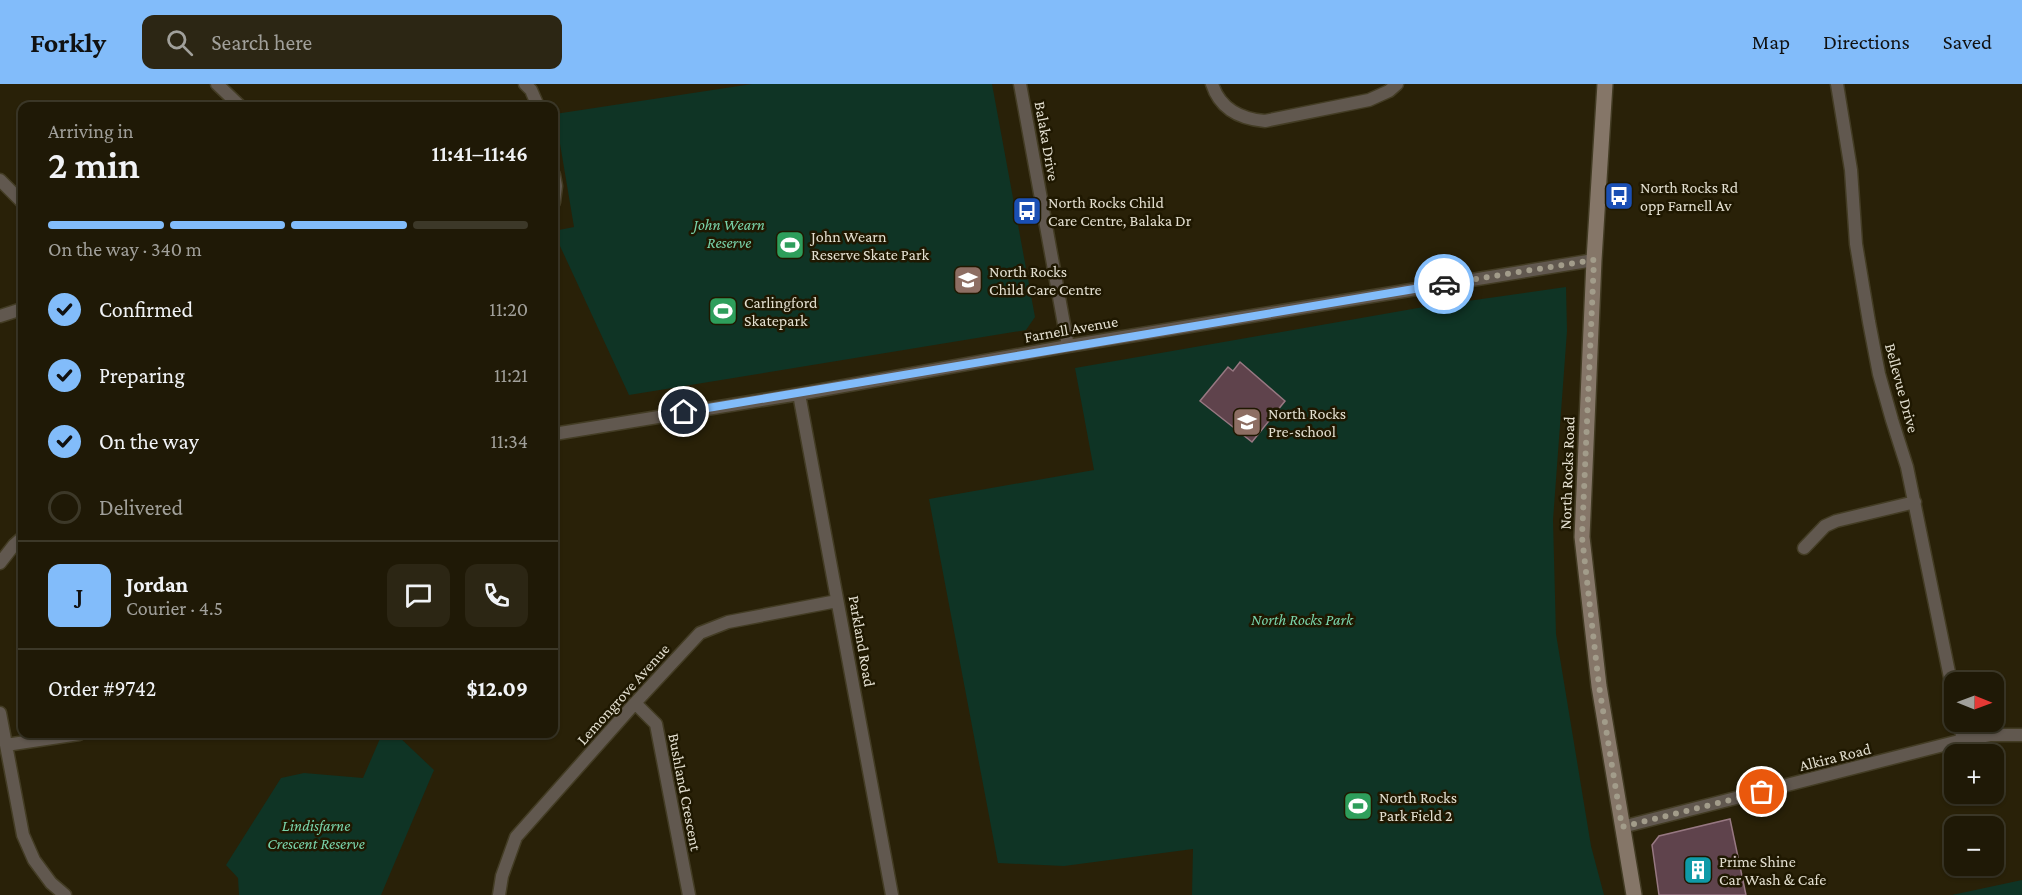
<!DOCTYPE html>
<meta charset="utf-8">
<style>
:root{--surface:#1f1906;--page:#2c2614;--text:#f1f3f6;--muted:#a1a09b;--line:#3c3828;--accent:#82bcfa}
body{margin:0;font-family:"Crimson Pro",serif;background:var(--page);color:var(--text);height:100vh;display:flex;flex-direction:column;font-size:22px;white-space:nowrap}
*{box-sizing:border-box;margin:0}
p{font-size:20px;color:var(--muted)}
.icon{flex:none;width:33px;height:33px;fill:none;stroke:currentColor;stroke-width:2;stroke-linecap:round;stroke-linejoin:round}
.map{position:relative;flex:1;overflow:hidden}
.sheet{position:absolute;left:18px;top:18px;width:540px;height:636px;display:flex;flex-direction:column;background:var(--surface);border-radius:12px;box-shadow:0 2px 4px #0004,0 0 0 2px var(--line)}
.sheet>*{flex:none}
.needle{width:39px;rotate:91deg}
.tools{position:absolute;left:1944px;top:588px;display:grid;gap:12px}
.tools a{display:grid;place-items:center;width:60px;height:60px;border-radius:12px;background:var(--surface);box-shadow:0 2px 4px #0004,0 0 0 2px var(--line);font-size:30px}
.pin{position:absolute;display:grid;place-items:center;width:51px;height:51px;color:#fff;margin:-26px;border:3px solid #fff;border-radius:50%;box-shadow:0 2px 6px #0007}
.courier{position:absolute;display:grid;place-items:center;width:60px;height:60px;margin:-30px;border:4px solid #82bcfa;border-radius:50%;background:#fff;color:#222;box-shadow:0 2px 8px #0007}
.overview em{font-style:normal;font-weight:600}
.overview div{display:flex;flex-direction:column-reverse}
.overview{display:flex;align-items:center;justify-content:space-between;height:102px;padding:0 30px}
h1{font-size:39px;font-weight:600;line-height:45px}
.bar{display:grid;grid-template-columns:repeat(4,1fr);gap:9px 6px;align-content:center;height:72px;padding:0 30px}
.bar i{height:8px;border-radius:4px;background:var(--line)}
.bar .selected{background:var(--accent)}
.bar p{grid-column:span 4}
.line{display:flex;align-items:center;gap:15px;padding:0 30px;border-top:2px solid var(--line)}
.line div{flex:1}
.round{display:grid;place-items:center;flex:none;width:63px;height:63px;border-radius:12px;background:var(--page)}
ol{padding:0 30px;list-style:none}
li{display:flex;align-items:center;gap:18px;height:66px}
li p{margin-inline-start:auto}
li .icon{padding:6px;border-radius:50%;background:var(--accent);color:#111;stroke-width:4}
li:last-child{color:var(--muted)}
li i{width:33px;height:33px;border:3px solid var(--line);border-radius:50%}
header{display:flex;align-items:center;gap:36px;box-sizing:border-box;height:84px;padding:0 30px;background:var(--accent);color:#111}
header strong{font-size:28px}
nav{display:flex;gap:33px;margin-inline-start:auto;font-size:21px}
.search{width:420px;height:54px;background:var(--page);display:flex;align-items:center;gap:15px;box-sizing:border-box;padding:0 21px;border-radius:12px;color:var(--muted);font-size:22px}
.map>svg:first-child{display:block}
.green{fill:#0f3425}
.building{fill:#5f434c;stroke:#977882;stroke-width:1.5}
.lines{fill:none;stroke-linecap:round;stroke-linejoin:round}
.street-casing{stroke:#433c24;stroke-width:15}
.secondary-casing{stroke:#433c24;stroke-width:18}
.street{stroke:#61584f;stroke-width:12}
.secondary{stroke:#857668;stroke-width:15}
.done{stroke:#a29c8a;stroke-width:6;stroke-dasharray:0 10.8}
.route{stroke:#82bcfa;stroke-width:8}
.labels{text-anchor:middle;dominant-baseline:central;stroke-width:5;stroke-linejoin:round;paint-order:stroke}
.street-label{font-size:16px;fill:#e3dfd0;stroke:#1f1801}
.poi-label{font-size:16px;fill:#e3dfd0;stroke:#1f1801;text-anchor:start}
.park-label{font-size:16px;font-style:italic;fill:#79d4ab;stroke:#1f1801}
</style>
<header>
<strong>Forkly</strong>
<div class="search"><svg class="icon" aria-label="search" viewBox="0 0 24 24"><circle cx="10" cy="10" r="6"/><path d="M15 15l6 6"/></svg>Search here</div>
<nav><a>Map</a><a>Directions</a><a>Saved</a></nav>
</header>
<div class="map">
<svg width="2022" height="811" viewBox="0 0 2022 811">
<rect width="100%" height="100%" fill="#292108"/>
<path class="green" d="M752,0H992L1035,233L1026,246L629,311L554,149V147L574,143L555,30Z
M1566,203L1567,247L1553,436L1556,550L1591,762L1604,811H1192L1193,765L1064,782L998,779L929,415L1094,386L1075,284L1418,224Z
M382,650H396L434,686L381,811H239L238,794L226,781L281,694L304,689L363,694Z
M2022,796V811H1952Z"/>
<path class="building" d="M1240,278L1285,317L1252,358L1200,317L1228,283L1233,287Z
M1730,735L1746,811H1659L1652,761L1659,752Z"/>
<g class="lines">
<g class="street-casing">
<path id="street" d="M217,0L240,22
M525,0L531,6L538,22
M1020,0L1068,262
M1212,0C1220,25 1240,35 1265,37L1369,16L1389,7L1397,0
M1837,0L1851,86L1856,160L1869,238L1879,290L1892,336L1907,383L1954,613
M554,91L556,102L554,118
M0,96L22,118
M0,232L22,225
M799,310L892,811
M554,350L799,310L1068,262L1594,176
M1804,464L1825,442L1836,437L1915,418
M0,479L14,461L22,454
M635,619L656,640L689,811
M0,629L23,751L34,776L51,799L65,811
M1959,638L1963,656
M6,661L79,650
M1622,743L1963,656L1990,651H2022
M499,811L502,792L516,753L635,619L700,549L728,538L837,517"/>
</g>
<g class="secondary-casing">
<path id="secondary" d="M1605,0L1594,176L1582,453L1599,602L1634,811"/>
</g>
<use href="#street" class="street"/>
<use href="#secondary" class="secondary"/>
</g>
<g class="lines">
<path class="done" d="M1444,200L1594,176L1582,453L1599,602L1622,743L1762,708"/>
<path class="route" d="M684,328L1444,200"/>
</g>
<defs>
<g id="bus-square" transform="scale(1.5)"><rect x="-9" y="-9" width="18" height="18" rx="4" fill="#1a4fb4" stroke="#1f1801"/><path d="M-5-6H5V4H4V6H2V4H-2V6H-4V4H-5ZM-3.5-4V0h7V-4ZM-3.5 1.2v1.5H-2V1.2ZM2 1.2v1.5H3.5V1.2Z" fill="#fff"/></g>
<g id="stadium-square" transform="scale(1.5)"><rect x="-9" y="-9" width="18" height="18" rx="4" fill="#2e9e5b" stroke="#1f1801"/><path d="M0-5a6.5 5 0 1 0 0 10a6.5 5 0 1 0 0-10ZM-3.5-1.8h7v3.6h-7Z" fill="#fff"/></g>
<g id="school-square" transform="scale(1.5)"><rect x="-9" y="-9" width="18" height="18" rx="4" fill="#8d6e63" stroke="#1f1801"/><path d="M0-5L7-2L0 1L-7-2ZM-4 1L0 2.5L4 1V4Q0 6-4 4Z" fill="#fff"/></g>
<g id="building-square" transform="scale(1.5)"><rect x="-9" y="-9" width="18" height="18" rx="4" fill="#0f9aa8" stroke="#1f1801"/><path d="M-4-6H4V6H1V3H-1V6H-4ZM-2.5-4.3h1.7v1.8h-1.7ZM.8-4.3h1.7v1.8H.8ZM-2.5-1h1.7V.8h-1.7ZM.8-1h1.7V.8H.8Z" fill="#fff"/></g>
</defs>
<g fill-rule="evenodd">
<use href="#bus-square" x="1619" y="112"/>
<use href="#bus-square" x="1027" y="127"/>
<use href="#stadium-square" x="790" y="161"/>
<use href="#school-square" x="968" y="196"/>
<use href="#stadium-square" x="723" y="227"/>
<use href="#school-square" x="1247" y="338"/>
<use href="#stadium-square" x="1358" y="722"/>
<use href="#building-square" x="1698" y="786"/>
</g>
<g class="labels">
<g class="street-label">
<text transform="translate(1047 57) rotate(80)">Balaka Drive</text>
<text transform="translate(1071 245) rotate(-10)">Farnell Avenue</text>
<text transform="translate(1902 304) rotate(75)">Bellevue Drive</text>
<text transform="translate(1567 389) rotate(-88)">North Rocks Road</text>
<text transform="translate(862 557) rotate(80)">Parkland Road</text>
<text transform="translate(623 610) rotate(-48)">Lemongrove Avenue</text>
<text transform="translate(1835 673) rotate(-14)">Alkira Road</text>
<text transform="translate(685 708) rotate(79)">Bushland Crescent</text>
</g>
<g class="poi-label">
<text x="1640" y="103">North Rocks Rd<tspan x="1640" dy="18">opp Farnell Av</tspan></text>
<text x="1048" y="118">North Rocks Child<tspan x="1048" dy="18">Care Centre, Balaka Dr</tspan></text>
<text x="811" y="152">John Wearn<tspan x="811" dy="18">Reserve Skate Park</tspan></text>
<text x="989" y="187">North Rocks<tspan x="989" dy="18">Child Care Centre</tspan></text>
<text x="744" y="218">Carlingford<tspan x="744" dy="18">Skatepark</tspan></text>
<text x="1268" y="329">North Rocks<tspan x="1268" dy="18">Pre-school</tspan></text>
<text x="1379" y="713">North Rocks<tspan x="1379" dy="18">Park Field 2</tspan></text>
<text x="1719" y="777">Prime Shine<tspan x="1719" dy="18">Car Wash &amp; Cafe</tspan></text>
</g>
<g class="park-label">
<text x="729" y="140">John Wearn<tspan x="729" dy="18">Reserve</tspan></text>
<text x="1302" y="535">North Rocks Park</text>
<text x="316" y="741">Lindisfarne<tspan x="316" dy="18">Crescent Reserve</tspan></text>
</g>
</g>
</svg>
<div class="tools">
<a><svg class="needle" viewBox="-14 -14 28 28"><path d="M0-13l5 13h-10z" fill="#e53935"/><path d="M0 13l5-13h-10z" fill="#a1a09b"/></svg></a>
<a>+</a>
<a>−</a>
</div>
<div class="pin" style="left:1762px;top:708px;background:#ea580c"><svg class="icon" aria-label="bag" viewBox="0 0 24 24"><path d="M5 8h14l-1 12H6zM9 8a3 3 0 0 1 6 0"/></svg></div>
<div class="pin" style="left:684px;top:328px;background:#1f2937"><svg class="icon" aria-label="home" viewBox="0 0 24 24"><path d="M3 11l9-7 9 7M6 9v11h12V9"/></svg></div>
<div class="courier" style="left:1444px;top:200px"><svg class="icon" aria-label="car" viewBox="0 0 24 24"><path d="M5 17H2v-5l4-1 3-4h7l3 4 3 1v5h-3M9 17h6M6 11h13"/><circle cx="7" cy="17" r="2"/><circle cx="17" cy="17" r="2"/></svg></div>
<section class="sheet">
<div class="overview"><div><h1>2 min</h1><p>Arriving in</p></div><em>11:41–11:46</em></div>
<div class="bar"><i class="selected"></i><i class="selected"></i><i class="selected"></i><i></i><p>On the way · 340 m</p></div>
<ol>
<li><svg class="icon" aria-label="check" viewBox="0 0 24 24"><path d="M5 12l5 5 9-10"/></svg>Confirmed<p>11:20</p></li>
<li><svg class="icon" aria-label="check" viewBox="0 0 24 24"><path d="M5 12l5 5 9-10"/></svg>Preparing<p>11:21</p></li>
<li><svg class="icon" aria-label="check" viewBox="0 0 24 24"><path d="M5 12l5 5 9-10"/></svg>On the way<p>11:34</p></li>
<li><i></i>Delivered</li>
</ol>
<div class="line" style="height:108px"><b class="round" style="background:var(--accent);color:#111">J</b><div><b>Jordan</b><p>Courier · 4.5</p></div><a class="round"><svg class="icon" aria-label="chat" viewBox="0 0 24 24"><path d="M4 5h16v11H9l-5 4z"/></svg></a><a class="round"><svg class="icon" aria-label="phone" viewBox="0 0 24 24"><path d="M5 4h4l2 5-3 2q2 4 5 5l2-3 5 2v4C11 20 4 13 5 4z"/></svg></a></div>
<div class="line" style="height:78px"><div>Order #9742</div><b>$12.09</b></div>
</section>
</div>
